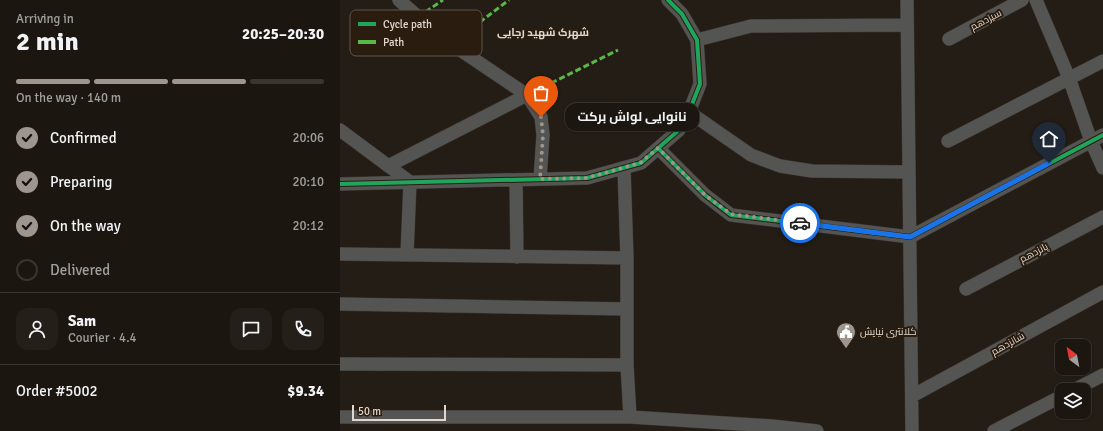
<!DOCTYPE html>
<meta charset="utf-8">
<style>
:root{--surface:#1b1610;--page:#241f19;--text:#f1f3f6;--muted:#a09f9f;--line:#393530;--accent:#9e968e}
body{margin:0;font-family:Signika,Cairo,sans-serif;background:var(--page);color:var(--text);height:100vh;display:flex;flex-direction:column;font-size:15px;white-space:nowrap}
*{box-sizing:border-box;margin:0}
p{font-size:13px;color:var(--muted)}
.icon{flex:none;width:22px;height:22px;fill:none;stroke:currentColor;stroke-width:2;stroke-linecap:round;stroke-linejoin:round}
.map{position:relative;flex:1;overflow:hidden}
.sheet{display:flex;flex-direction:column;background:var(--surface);width:340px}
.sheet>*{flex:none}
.needle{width:26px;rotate:328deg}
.controls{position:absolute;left:715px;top:339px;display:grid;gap:8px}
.controls a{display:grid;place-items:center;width:36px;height:36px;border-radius:8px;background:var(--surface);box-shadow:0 1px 3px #0004,0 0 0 1px var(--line);font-size:20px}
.scale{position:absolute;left:12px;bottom:10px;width:94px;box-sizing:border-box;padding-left:4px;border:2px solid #e0d7cf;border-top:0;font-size:11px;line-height:14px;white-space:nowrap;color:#e0d7cf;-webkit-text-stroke:3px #2a1d10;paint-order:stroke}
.pin{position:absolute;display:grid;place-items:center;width:34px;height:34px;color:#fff;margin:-41px -17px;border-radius:50% 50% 50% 0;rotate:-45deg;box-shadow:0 0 4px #0007}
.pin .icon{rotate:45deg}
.courier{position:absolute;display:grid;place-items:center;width:40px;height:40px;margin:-20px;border:3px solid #1a73e8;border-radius:50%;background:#fff;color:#222;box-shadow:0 1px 5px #0007}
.bubble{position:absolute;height:28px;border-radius:12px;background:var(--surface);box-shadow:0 1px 3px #0004,0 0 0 1px var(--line);font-size:13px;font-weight:700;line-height:28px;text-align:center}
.overview em{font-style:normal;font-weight:700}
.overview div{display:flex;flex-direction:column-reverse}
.overview{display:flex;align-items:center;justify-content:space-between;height:68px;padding:0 16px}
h1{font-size:26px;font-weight:700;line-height:30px}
.bar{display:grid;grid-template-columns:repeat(4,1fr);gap:6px 4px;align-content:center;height:48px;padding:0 16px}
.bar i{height:5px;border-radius:3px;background:var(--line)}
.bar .active{background:var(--accent)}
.bar p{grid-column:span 4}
.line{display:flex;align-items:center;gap:10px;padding:0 16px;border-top:1px solid var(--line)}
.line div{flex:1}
.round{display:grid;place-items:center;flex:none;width:42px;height:42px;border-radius:12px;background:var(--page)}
ol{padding:0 16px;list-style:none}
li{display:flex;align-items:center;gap:12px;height:44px}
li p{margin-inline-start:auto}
li .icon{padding:4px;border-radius:50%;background:var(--accent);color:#111;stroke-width:4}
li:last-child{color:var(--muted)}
li i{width:22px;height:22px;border:2px solid var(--line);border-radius:50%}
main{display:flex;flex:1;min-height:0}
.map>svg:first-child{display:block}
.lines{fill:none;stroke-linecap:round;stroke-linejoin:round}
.minor-casing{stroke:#3d3731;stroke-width:14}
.minor{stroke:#545552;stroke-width:13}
.quiet{stroke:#58b947;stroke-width:3;stroke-dasharray:6 3;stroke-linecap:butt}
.cycleway-casing{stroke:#2a1d10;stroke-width:6}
.cycleway{stroke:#20a55d;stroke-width:4}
.done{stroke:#9e968e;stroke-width:4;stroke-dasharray:0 7.2}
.route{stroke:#1a73e8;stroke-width:5}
.labels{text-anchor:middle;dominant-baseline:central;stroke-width:4;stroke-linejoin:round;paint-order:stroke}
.street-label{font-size:10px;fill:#e0d7cf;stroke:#2a1d10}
.poi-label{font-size:10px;fill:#e0d7cf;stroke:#2a1d10;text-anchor:start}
.neighbourhood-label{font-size:11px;font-weight:bold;fill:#e0d7cf;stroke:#2a1d10}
.key{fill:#2a1d10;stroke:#615549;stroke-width:1}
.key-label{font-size:11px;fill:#e0d7cf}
</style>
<main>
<section class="sheet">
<div class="overview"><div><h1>2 min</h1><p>Arriving in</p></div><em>20:25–20:30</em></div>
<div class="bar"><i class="active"></i><i class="active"></i><i class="active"></i><i></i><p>On the way · 140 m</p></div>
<ol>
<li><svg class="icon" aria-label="check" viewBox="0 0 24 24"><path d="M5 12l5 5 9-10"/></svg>Confirmed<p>20:06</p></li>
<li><svg class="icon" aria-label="check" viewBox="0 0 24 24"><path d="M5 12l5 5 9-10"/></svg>Preparing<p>20:10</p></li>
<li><svg class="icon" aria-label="check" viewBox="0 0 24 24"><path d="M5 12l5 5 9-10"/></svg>On the way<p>20:12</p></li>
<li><i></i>Delivered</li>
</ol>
<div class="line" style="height:72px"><a class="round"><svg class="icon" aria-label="person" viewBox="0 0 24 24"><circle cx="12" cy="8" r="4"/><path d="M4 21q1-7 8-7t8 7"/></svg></a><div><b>Sam</b><p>Courier · 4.4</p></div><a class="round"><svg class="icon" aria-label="chat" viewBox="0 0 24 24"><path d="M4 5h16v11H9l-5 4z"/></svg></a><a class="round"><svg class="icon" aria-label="phone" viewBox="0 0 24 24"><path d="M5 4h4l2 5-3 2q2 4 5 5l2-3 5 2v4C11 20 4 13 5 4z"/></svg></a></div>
<div class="line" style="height:52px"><div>Order #5002</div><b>$9.34</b></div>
</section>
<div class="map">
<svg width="763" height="431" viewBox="0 0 763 431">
<rect width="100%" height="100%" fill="#241d16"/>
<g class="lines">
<g class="minor-casing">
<path id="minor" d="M59,0L101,37L187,95L201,117L203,135L200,179
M567,0L572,431
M696,0L729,78L751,141L763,168
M609,39L682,0
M357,40L411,26L567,25
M349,112L411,155L440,166L472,171L569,172
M0,130L70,182L67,255
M608,141L763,61
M318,148L365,195L391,215L570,237L763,135
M48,166L187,95
M284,168L287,258V365L290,417
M176,180L177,257
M0,184L247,178L301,163L339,130L349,112L360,84L357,40L342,14L328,0
M0,254L287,258
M626,289L763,217
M0,304L287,309
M0,364L287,365
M734,390L763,375
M572,396L763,292
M0,417H290L432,426L477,431
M654,431L722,396"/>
</g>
<use href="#minor" class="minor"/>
<path class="quiet" d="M78,17L103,0
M111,44L169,0
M187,95L278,50"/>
<g class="cycleway-casing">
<path id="cycleway" d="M318,148L365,195L391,215L570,237L763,135
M0,184L247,178L301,163L339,130L349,112L360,84L357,40L342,14L328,0"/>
</g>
<use href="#cycleway" class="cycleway"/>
</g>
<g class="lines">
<path class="done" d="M201,117L203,135L200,179L247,178L300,163L318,148L365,195L391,214L460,223"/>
<path class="route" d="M460,223L570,237L709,163"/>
</g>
<defs>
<g id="civic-pin" transform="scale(1)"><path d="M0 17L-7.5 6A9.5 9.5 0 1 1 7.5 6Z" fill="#9e968e" stroke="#2a1d10"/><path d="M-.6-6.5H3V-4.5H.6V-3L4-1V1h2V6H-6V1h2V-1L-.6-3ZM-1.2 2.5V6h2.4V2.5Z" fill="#fff"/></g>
</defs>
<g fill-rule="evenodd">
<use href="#civic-pin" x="506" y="332"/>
</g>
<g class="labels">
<g class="street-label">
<text transform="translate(646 20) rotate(-28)">سیزدهم</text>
<text transform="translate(694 253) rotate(-28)">پانزدهم</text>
<text transform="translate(668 344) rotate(-29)">شانزدهم</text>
</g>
<g class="poi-label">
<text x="520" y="332">کلانتری نیایش</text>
</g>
<g class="neighbourhood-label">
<text x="203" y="32">شهرک شهید رجایی</text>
</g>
</g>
<rect x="10" y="10" width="132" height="46" rx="6" class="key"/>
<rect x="18" y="22" width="18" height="4" fill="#20a55d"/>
<rect x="18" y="40" width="18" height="4" fill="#58b947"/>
<g class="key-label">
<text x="43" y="28">Cycle path</text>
<text x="43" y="46">Path</text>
</g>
</svg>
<div class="controls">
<a><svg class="needle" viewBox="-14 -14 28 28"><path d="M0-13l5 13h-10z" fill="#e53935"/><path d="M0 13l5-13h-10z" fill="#a09f9f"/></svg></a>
<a><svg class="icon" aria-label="layers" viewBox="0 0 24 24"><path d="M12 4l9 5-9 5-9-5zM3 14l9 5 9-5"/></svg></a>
</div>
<div class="scale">50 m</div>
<div class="pin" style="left:201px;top:117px;background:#ea580c"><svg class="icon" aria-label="bag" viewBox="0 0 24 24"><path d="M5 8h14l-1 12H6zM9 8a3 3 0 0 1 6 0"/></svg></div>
<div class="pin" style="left:709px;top:163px;background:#1f2937"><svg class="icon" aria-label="home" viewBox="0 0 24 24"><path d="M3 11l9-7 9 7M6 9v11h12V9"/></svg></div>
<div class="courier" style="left:460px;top:223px"><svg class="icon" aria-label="car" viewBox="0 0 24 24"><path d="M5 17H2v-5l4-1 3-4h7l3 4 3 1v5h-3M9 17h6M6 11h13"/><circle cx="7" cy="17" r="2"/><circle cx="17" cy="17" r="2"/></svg></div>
<div class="bubble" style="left:225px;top:103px;width:134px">نانوایی لواش برکت</div>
</div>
</main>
